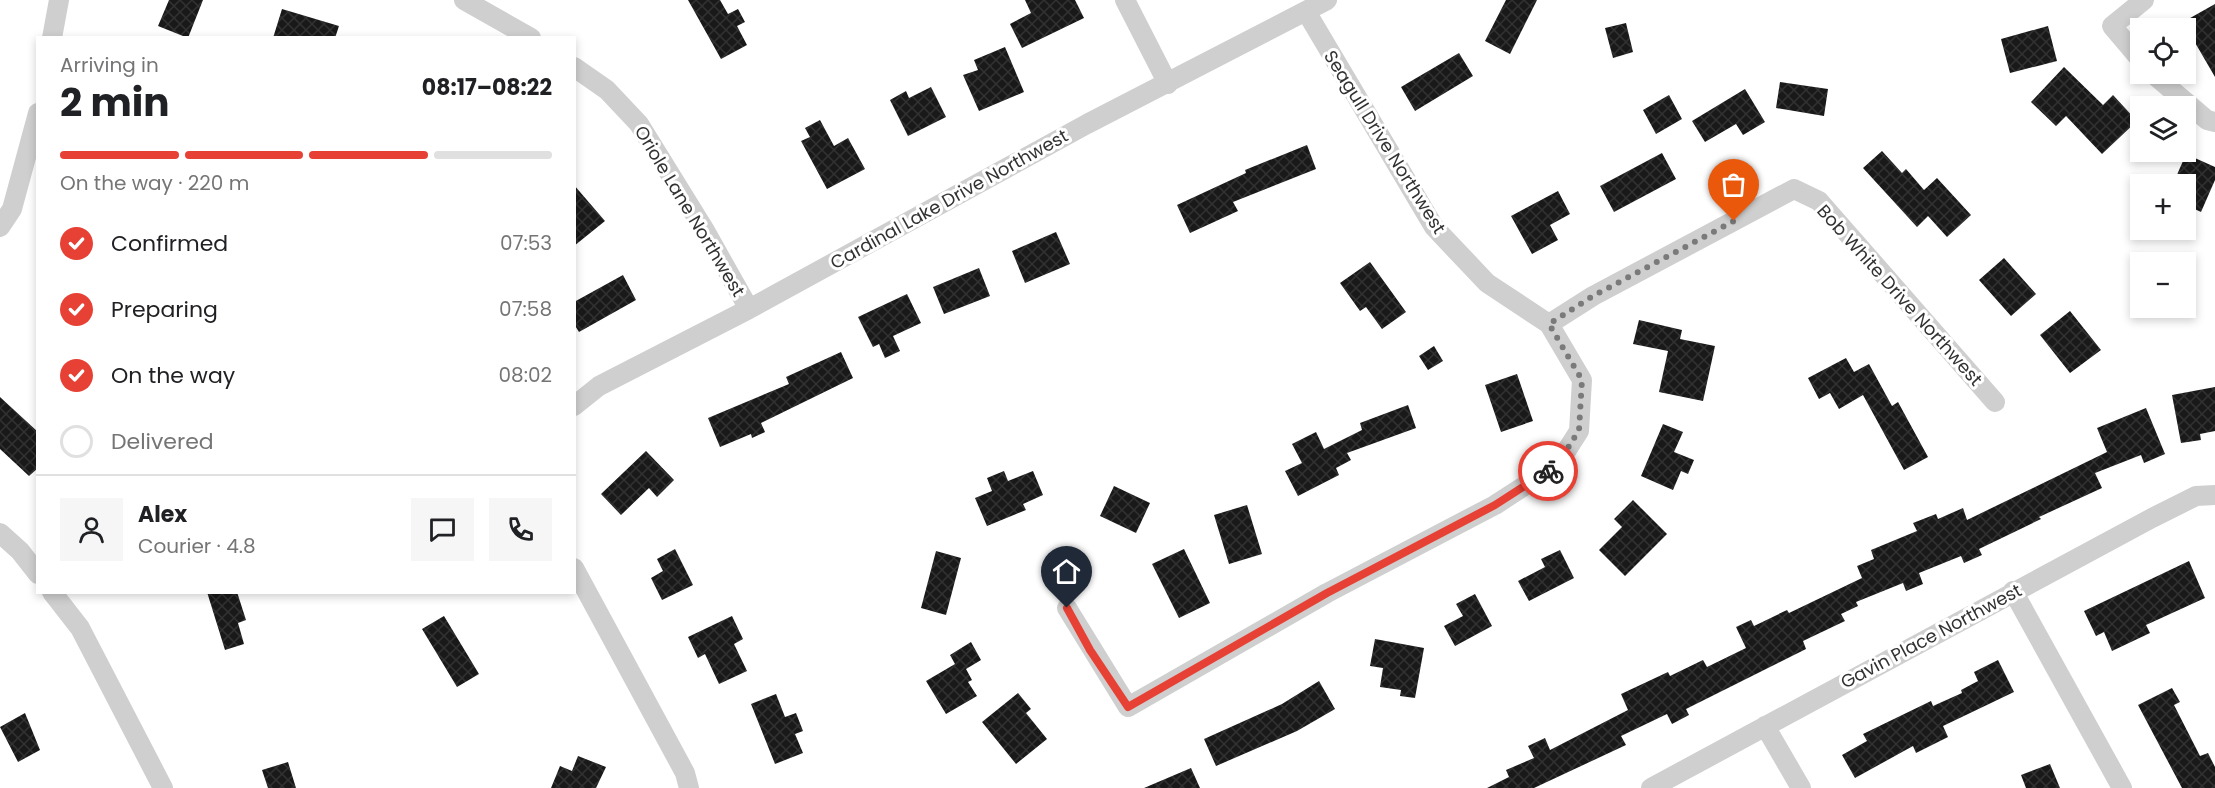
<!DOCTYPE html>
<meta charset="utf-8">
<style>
:root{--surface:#fff;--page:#f6f6f6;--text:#202124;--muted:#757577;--line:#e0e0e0;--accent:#e74135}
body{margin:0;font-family:Poppins,sans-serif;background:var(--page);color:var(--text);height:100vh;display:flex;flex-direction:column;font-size:22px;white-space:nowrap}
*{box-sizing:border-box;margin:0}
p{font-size:20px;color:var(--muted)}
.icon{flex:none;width:33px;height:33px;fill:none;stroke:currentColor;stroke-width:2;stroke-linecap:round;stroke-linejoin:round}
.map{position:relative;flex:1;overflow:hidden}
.details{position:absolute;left:36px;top:36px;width:540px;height:558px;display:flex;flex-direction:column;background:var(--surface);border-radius:0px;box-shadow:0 3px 9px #0003}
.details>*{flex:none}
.fabs{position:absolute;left:2130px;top:18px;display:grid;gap:12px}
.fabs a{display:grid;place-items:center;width:66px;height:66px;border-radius:0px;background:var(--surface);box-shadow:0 3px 9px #0003;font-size:30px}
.pin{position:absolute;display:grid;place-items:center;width:51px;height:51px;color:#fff;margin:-62px -26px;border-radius:50% 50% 50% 0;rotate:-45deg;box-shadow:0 0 6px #0007}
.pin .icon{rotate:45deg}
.courier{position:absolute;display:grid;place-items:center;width:60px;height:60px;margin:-30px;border:4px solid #e74135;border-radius:50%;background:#fff;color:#222;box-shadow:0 2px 8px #0007}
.headline em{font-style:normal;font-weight:700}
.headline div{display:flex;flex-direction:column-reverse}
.headline{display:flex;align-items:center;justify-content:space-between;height:102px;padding:0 24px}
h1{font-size:39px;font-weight:700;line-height:45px}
.bar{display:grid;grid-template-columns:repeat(4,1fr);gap:9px 6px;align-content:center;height:72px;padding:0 24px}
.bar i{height:8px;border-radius:4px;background:var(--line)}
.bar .on{background:var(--accent)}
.bar p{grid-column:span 4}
.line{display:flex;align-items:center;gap:15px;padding:0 24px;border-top:2px solid var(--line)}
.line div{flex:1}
.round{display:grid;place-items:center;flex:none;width:63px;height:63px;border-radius:0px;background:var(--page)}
ol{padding:0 24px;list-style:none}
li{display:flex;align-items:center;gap:18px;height:66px}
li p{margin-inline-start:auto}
li .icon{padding:6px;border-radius:50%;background:var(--accent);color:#fff;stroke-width:4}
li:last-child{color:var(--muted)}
li i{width:33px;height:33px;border:3px solid var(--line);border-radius:50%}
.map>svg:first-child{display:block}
.building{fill:url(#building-cross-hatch)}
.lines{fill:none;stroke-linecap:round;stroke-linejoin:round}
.minor{stroke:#cfcfcf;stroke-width:20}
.done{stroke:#7a7a7a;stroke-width:6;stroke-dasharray:0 10.8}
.route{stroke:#e74135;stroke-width:8}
.labels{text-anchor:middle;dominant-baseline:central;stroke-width:6;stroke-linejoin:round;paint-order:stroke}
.street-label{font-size:18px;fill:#323232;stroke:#fff}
</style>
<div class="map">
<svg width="2215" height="788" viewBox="0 0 2215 788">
<defs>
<pattern id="building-cross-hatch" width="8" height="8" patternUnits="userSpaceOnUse" patternTransform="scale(1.5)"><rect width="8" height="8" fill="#191919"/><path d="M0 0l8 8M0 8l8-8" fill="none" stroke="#323232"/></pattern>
</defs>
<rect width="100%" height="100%" fill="#fff"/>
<path class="building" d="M169,0H203L188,38L158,26Z
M688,0H720L728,14L738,9L745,22L737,26L747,45L721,59Z
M1025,0H1075L1084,18L1022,48L1010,24L1031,13Z
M1506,0H1537L1510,54L1485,41Z
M2215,4V77L2183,22Z
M282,9L339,26L335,38H273Z
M1626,23L1633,52L1613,58L1605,28Z
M2048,26L2057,61L2010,73L2001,39Z
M1005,47L1024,92L979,111L963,75L978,70L974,60Z
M1459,53L1473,76L1415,111L1401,87Z
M2064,67L2103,105L2113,95L2137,121L2102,154L2066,116L2056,126L2031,102Z
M1780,82L1828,89L1824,116L1776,108Z
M931,87L946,117L908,136L890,100L906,91L909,98Z
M1745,89L1765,122L1743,135L1736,124L1705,142L1692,121Z
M1669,95L1682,119L1656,134L1643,110Z
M820,120L834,146L848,138L865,169L827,189L801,141L810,137L805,128Z
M1307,145L1316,169L1233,202L1238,211L1190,233L1177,205L1246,173L1245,170Z
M1882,151L1902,173L1906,169L1924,190L1937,178L1971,215L1947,237L1928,216L1917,227L1863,168Z
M1662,153L1676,179L1614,212L1600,186Z
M2186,154L2215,167V180L2201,212L2186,205V184H2173Z
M574,185L605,221L574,246Z
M1558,191L1570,214L1550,225L1558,240L1532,254L1511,216Z
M1056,232L1070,264L1025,283L1012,251Z
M2004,258L2036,294L2011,316L1979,280Z
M1370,262L1406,312L1382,329L1366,307L1360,311L1340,283Z
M979,268L990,296L944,314L933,287Z
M623,275L636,300L579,332L574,324V302Z
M907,294L921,323L893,336L900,351L885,358L879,344L873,347L858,317Z
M2070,311L2101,350L2070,373L2040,335Z
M1639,320L1682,330L1680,339L1715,346L1703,401L1659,392L1668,351L1633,344Z
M1434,346L1443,361L1428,370L1419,356Z
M841,352L853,378L761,423L765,432L752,438L751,434L720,447L708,418L789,384L786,377Z
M1846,358L1854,372L1869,364L1892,406L1898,402L1928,457L1904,470L1863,395L1839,409L1830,393L1819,399L1808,378Z
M1517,374L1533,421L1501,432L1485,385Z
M2215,387V431L2200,434L2201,440L2181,443L2172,395Z
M0,397L38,432V468L29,476L0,449Z
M1408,405L1416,428L1347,453L1351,460L1336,468L1339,475L1298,496L1285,471L1302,463L1292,444L1316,432L1324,449L1362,430L1360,423Z
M2146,408L2165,454L2144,463L2141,455L2095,473L2102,488L2039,517L2041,519L1979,549L1982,555L1964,563L1961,556L1919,573L1923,584L1906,591L1903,583L1856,602L1858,606L1841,614L1845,621L1803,641L1806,649L1686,709L1689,715L1672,724L1667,714L1621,736L1626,745L1534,788H1487L1509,777L1506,770L1534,758L1528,746L1545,738L1550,750L1628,710L1621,694L1668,672L1670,676L1703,660L1707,667L1746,648L1736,627L1751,620L1754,626L1787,610L1789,613L1862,578L1857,566L1874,559L1871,550L1917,531L1913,523L1936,514L1938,519L1963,508L1967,520L2107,452L2097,428Z
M1663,424L1683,432L1674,452L1694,460L1688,474L1681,471L1673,490L1641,476Z
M646,451L674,480L657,497L649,488L621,515L601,494Z
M1004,471L1008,481L1033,471L1043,495L1023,504L1026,510L987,526L975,498L992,491L987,478Z
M1114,486L1150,503L1136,533L1100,516Z
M1633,500L1667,534L1625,576L1599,550L1622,527L1614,519Z
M1247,505L1262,554L1229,564L1214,515Z
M675,549L693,585L662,600L651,578L663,571L657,559Z
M1184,549L1210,603L1179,618L1152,564Z
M1560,550L1574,578L1529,601L1518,581L1545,567L1541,559Z
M936,551L961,558L946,615L921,608Z
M2189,561L2205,598L2146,625L2150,633L2112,651L2104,632L2096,636L2084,611Z
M207,592H237L246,620L238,623L244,644L225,650Z
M1475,594L1492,626L1455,646L1444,626L1463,616L1456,604Z
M444,616L479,674L457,687L422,629Z
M732,616L743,639L734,644L747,671L719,684L705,654L698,658L688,637Z
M1375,639L1424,648L1415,698L1400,696L1401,690L1380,687L1383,668L1370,666Z
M971,642L981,660L966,669L972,680L968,682L977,696L946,714L926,681L955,664L950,655Z
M1998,660L2014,692L1943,726L1948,737L1916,753L1913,746L1855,778L1842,755L1867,741L1863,734L1931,701L1933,706L1962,693L1961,690L1978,681L1974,672Z
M1319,681L1335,709L1297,731L1216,766L1204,739L1282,704Z
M2172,688L2180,702L2174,705L2200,756L2208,753L2215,767V788H2182L2138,705Z
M1018,693L1031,709L1026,713L1047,739L1016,764L982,722Z
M776,694L785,717L796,713L803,731L795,734L803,753L775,764L751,704Z
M25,713L40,750L18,762L0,727Z
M578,756L606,767L596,788H551L560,766L572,771Z
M288,762L296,788H268L262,770Z
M2050,764L2060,788H2026L2021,775Z
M1191,768L1200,788H1144Z"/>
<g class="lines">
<path class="minor" d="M464,0L531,38
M1125,0L1168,84
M52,38L59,0
M2140,59L2112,26L2144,0
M574,67L607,90L639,124L704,229L749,309
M2153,74L2207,120L2215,122
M0,227L12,209L38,113
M1549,324L1593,296L1794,189L1819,201L1995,402
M574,406L599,386L749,309L1087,124L1327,0
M0,533L20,551L38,574
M574,568L685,773L689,788
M2013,591L2122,788
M52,592L80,628L163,788
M1067,608L1128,707L1327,593L1495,505L1558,464L1579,431L1582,380L1549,324L1487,283L1434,227L1307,13
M1765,726L1801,788
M1651,788L2152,518L2196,496L2215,495"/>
</g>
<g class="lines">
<path class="done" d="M1548,471L1558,464L1579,430L1582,380L1549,324L1593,296L1734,221"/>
<path class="route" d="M1067,608L1090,650L1128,707L1327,593L1495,505L1548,471"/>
</g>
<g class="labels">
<g class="street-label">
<text transform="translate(1385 142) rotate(58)">Seagull Drive Northwest</text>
<text transform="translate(949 199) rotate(-29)">Cardinal Lake Drive Northwest</text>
<text transform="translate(690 211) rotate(59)">Oriole Lane Northwest</text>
<text transform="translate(1900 295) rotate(48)">Bob White Drive Northwest</text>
<text transform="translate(1931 636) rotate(-28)">Gavin Place Northwest</text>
</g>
</g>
</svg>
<div class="fabs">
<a><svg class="icon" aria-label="locate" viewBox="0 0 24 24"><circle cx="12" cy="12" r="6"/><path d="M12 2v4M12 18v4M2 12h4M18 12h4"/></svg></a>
<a><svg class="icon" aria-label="layers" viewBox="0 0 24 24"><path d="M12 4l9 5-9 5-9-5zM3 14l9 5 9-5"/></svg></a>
<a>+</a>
<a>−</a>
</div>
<div class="pin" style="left:1734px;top:221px;background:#ea580c"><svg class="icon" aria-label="bag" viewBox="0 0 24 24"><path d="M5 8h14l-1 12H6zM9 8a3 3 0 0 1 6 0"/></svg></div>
<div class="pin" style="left:1067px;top:608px;background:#1f2937"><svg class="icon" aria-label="home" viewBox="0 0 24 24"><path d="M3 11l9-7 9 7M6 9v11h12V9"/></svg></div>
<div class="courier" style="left:1548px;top:471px"><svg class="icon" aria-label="bike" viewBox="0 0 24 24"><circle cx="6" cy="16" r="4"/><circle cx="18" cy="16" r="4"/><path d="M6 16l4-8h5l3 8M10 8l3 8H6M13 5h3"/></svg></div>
<section class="details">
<div class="headline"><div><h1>2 min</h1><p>Arriving in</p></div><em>08:17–08:22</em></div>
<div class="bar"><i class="on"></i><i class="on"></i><i class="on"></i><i></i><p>On the way · 220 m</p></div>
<ol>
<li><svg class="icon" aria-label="check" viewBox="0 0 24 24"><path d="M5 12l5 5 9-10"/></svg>Confirmed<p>07:53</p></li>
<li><svg class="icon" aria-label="check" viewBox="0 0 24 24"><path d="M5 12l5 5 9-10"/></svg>Preparing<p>07:58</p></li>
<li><svg class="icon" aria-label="check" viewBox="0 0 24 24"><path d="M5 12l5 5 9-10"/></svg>On the way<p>08:02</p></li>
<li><i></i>Delivered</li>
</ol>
<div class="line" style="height:108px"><a class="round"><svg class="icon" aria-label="person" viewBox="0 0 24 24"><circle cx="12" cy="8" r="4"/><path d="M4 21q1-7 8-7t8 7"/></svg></a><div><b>Alex</b><p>Courier · 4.8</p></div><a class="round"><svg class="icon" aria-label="chat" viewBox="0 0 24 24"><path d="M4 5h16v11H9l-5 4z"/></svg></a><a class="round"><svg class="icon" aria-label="phone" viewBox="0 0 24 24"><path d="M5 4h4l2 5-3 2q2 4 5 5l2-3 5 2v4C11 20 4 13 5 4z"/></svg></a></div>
</section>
</div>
